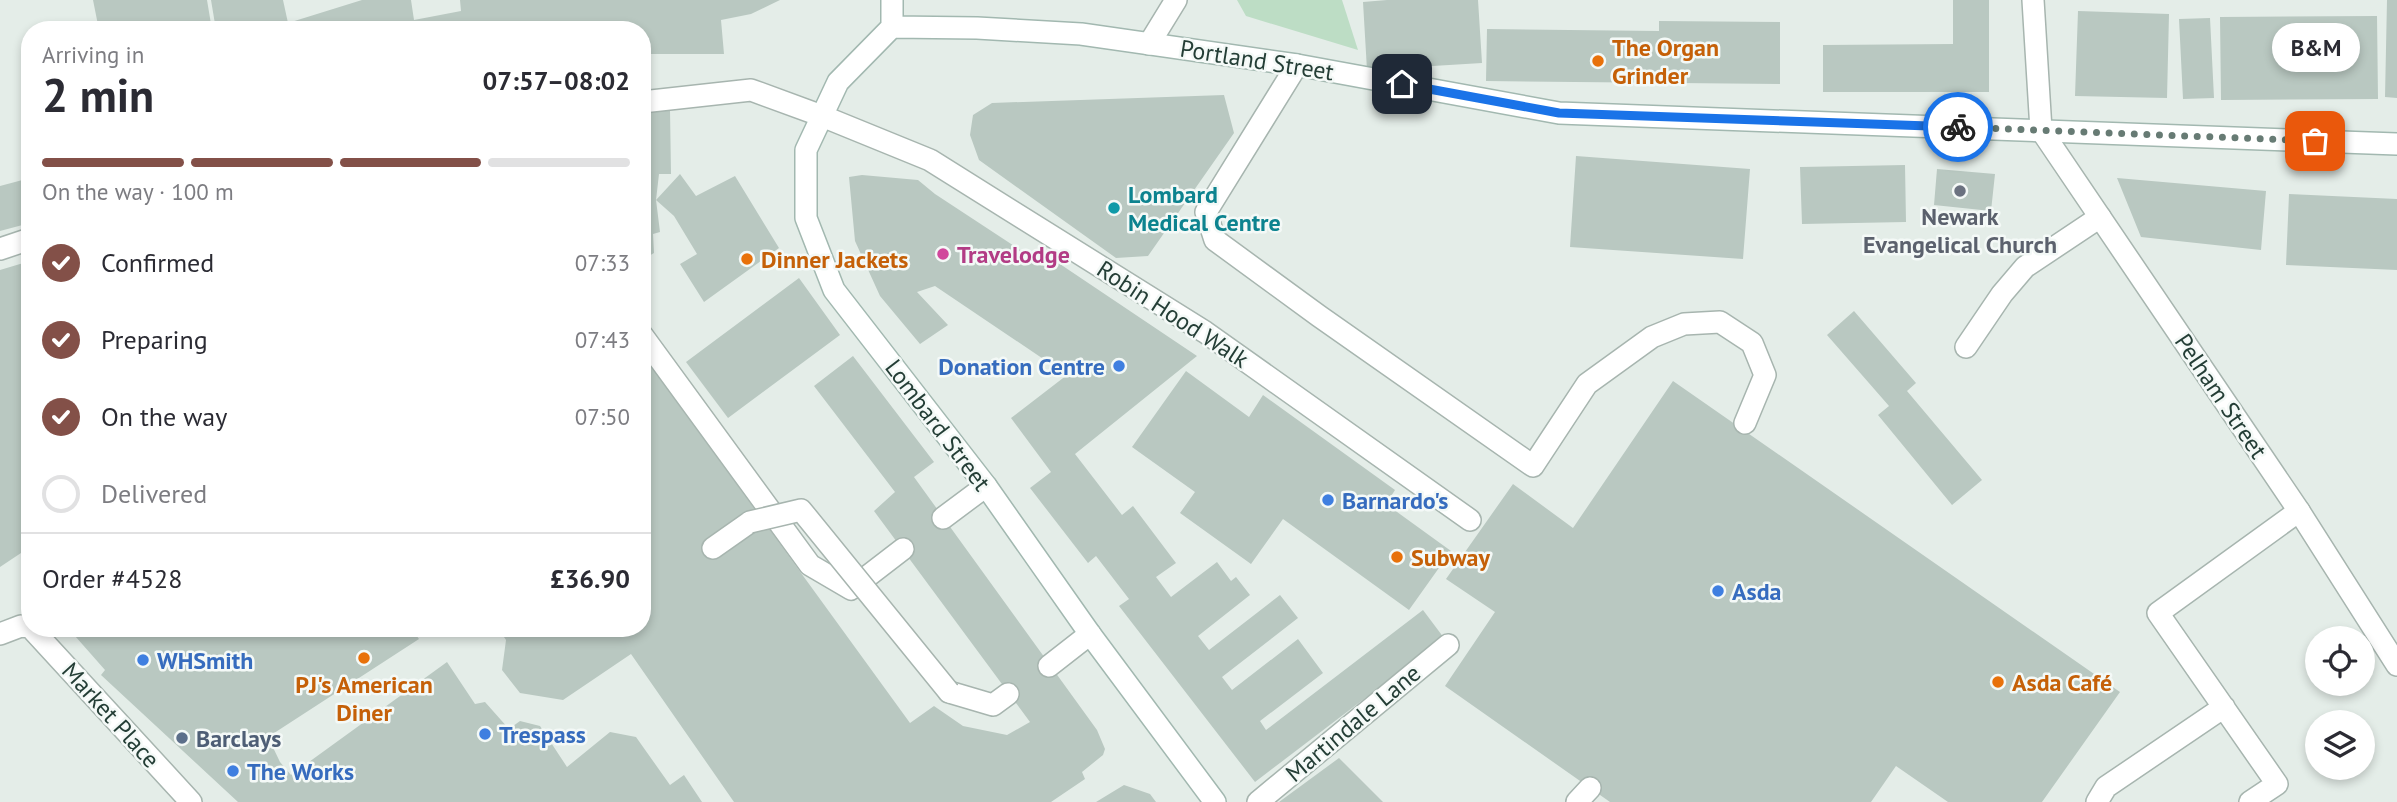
<!DOCTYPE html>
<meta charset="utf-8">
<style>
:root{--surface:#fff;--page:#f2f2f3;--text:#2b2b33;--muted:#7c7c81;--line:#e1e1e2;--accent:#835048}
body{margin:0;font-family:"PT Sans",sans-serif;background:var(--page);color:var(--text);height:100vh;display:flex;flex-direction:column;font-size:26px;white-space:nowrap}
*{box-sizing:border-box;margin:0}
p{font-size:23px;color:var(--muted)}
.icon{flex:none;width:38px;height:38px;fill:none;stroke:currentColor;stroke-width:2;stroke-linecap:round;stroke-linejoin:round}
.map{position:relative;flex:1;overflow:hidden}
.drawer{position:absolute;left:21px;top:21px;width:630px;height:616px;display:flex;flex-direction:column;background:var(--surface);border-radius:28px;box-shadow:0 4px 10px #0003}
.drawer>*{flex:none}
.fabs{position:absolute;left:2305px;top:626px;display:grid;gap:14px}
.fabs a{display:grid;place-items:center;width:70px;height:70px;border-radius:50%;background:var(--surface);box-shadow:0 4px 10px #0003;font-size:35px}
.pin{position:absolute;display:grid;place-items:center;width:60px;height:60px;color:#fff;margin:-30px;border-radius:14px;box-shadow:0 4px 10px #0006}
.courier{position:absolute;display:grid;place-items:center;width:70px;height:70px;margin:-35px;border:5px solid #1a73e8;border-radius:50%;background:#fff;color:#222;box-shadow:0 2px 9px #0007}
.bubble{position:absolute;height:49px;border-radius:24px;background:var(--surface);box-shadow:0 4px 10px #0003;font-size:23px;font-weight:800;line-height:49px;text-align:center}
.headline em{font-style:normal;font-weight:800}
.headline div{display:flex;flex-direction:column-reverse}
.headline{display:flex;align-items:center;justify-content:space-between;height:119px;padding:0 21px}
h1{font-size:46px;font-weight:800;line-height:52px}
.bar{display:grid;grid-template-columns:repeat(4,1fr);gap:10px 7px;align-content:center;height:84px;padding:0 21px}
.bar i{height:9px;border-radius:5px;background:var(--line)}
.bar .active{background:var(--accent)}
.bar p{grid-column:span 4}
.line{display:flex;align-items:center;gap:18px;padding:0 21px;border-top:2px solid var(--line)}
.line div{flex:1}
ol{padding:0 21px;list-style:none}
li{display:flex;align-items:center;gap:21px;height:77px}
li p{margin-inline-start:auto}
li .icon{padding:7px;border-radius:50%;background:var(--accent);color:#fff;stroke-width:4}
li:last-child{color:var(--muted)}
li i{width:38px;height:38px;border:4px solid var(--line);border-radius:50%}
.map>svg:first-child{display:block}
.green{fill:#bdddc5}
.building{fill:#b9c8c1}
.lines{fill:none;stroke-linecap:round;stroke-linejoin:round}
.service-casing{stroke:#a7b5af;stroke-width:24}
.pedestrian-casing{stroke:#a7b5af;stroke-width:24}
.minor-casing{stroke:#a7b5af;stroke-width:24}
.tertiary-casing{stroke:#a7b5af;stroke-width:24}
.secondary-casing{stroke:#a2b8b0;stroke-width:24}
.service{stroke:#fff;stroke-width:21}
.pedestrian{stroke:#fff;stroke-width:21}
.minor{stroke:#fff;stroke-width:21}
.tertiary{stroke:#fff;stroke-width:21}
.secondary{stroke:#fff;stroke-width:21}
.service-bridge-casing{stroke:#a7b5af;stroke-width:24;stroke-linecap:butt}
.service-bridge{stroke:#fff;stroke-width:21}
.done{stroke:#677b74;stroke-width:7;stroke-dasharray:0 12.6}
.route{stroke:#1a73e8;stroke-width:9}
.food-dot{fill:#e8710a;stroke:#f4f9f7;stroke-width:2.5}
.worship-dot{fill:#6b7280;stroke:#f4f9f7;stroke-width:2.5}
.culture-dot{fill:#0f9aa8;stroke:#f4f9f7;stroke-width:2.5}
.hotel-dot{fill:#d1479c;stroke:#f4f9f7;stroke-width:2.5}
.shop-dot{fill:#3f7fe0;stroke:#f4f9f7;stroke-width:2.5}
.service-dot{fill:#5c6f8a;stroke:#f4f9f7;stroke-width:2.5}
.labels{text-anchor:middle;dominant-baseline:central;stroke-width:5;stroke-linejoin:round;paint-order:stroke}
.food-label{font-size:24px;font-weight:bold;fill:#c56008;stroke:#f4f9f7;text-anchor:start}
.street-label{font-size:24px;fill:#243e36;stroke:#f4f9f7}
.culture-label{font-size:24px;font-weight:bold;fill:#0d838f;stroke:#f4f9f7;text-anchor:start}
.worship-label{font-size:24px;font-weight:bold;fill:#5b616d;stroke:#f4f9f7}
.hotel-label{font-size:24px;font-weight:bold;fill:#b23c85;stroke:#f4f9f7;text-anchor:start}
.shop-label{font-size:24px;font-weight:bold;fill:#366cbe;stroke:#f4f9f7;text-anchor:start}
.service-label{font-size:24px;font-weight:bold;fill:#4e5e75;stroke:#f4f9f7;text-anchor:start}
</style>
<div class="map">
<svg width="2397" height="802" viewBox="0 0 2397 802">
<rect width="100%" height="100%" fill="#e4ede8"/>
<path class="green" d="M1237,0H1342L1358,50L1246,16Z"/>
<path class="building" d="M93,0H207L212,30H99Z
M211,0H283L288,23L362,0H411L414,20L461,11L460,0H780L751,14L721,20L724,54H642V30H216Z
M1387,0H1478L1482,63L1367,70L1363,2Z
M1953,0H1989V92H1823V45L1953,44Z
M2387,0H2397V98L2385,97Z
M2078,11L2169,14L2167,98L2075,96Z
M2377,16L2378,99L2221,100L2220,17Z
M2210,18L2214,98L2183,99L2179,19Z
M1659,21L1780,22V84L1486,81L1487,29L1659,31Z
M1224,95L1234,133L1148,256L1116,258L979,160L970,135L973,115L992,103Z
M670,110L671,174H659L656,200L660,232L653,234L654,253L642,260V111Z
M1576,156L1750,169L1743,259L1570,247Z
M1905,165L1906,222L1802,224L1800,167Z
M1937,169L1995,174L1991,211L1934,205Z
M680,174L696,196L735,176L779,248L704,302L680,264L697,254L674,216L656,200Z
M862,175L918,180L935,194L1046,267L1051,258L1197,356L1075,454L1122,515L1133,506L1176,563L1156,577L1171,597L1217,562L1231,581L1236,577L1250,595L1198,636L1209,650L1280,595L1298,618L1222,677L1232,690L1298,639L1323,673L1260,721L1266,730L1423,610L1444,638L1255,782L1119,606L1129,599L1096,556L1088,563L1030,488L1051,472L1011,418L1067,375L935,286L917,292L948,325L920,344L880,296L855,241L849,177Z
M30,178V223L0,231V186Z
M2117,178L2266,191L2261,250L2141,237Z
M2289,194L2397,199V270L2286,265Z
M30,261V558L24,551L0,567V270Z
M799,278L840,335L728,418L686,362Z
M1854,311L1916,383L1907,391L1982,480L1952,505L1878,415L1889,406L1827,335Z
M642,354L910,723L934,706L963,726L1007,735L1030,722L874,511L895,492L814,386L853,356L934,462L914,477L1097,730L1105,749L1103,755L1082,772L1085,779L1051,802H734L631,654L563,700L520,693L502,670L506,640L498,628H642Z
M1186,371L1249,417L1263,395L1395,490L1386,504L1451,551L1409,610L1283,519L1251,564L1180,513L1195,492L1132,447Z
M1673,381L2120,692L2042,802H1948L1896,766L1871,802H1610L1445,686L1495,612L1446,579L1513,484L1573,528Z
M68,628H411L419,639L268,737L280,762L291,775L447,662L475,704L485,702L509,729L520,721L540,726L567,767L610,732L636,737L670,785L684,775L702,802H238L101,675L105,670Z
M1339,758L1383,802H1279Z
M1124,785L1150,794L1156,802H1096Z"/>
<g class="lines">
<g class="service-casing">
<path id="service" d="M1297,65L1206,212L1215,240L1319,316L1533,466L1587,384L1652,337L1684,324L1720,322L1752,343L1765,375L1745,423
M642,335L810,565L851,589L903,549
M1966,347L2002,294L2025,267L2100,217
M943,518L986,486
M713,548L750,522
M1049,666L1090,634
M949,692L993,705L1008,694
M1577,802L1590,788
M2097,802L2106,787L2224,707
M2250,802L2277,784L2158,613L2299,511"/>
</g>
<g class="pedestrian-casing">
<path id="pedestrian" d="M642,102L751,90L822,116L930,160L1205,332L1470,520
M0,249L30,239
M31,628L191,802
M0,634L21,626L30,627"/>
</g>
<g class="minor-casing">
<path id="minor" d="M2033,0L2041,130L2299,511L2397,665
M1258,802L1448,645"/>
</g>
<g class="tertiary-casing">
<path id="tertiary" d="M1149,44L1176,0"/>
</g>
<g class="secondary-casing">
<path id="secondary" d="M892,27L977,28L1081,34L1297,65L1559,113L2397,144
M892,27L838,82L806,150V218L834,290L986,486L1090,634L1215,802
M892,27V0"/>
</g>
<use href="#service" class="service"/>
<use href="#pedestrian" class="pedestrian"/>
<use href="#minor" class="minor"/>
<use href="#tertiary" class="tertiary"/>
<use href="#secondary" class="secondary"/>
<g class="service-bridge-casing">
<path id="service-bridge" d="M750,522L801,510L949,692"/>
</g>
<use href="#service-bridge" class="service-bridge"/>
</g>
<g class="lines">
<path class="done" d="M1958,127L2315,141"/>
<path class="route" d="M1402,84L1559,113L1958,127"/>
</g>
<g class="food-dot">
<circle cx="1598" cy="61" r="7"/>
<circle cx="747" cy="259" r="7"/>
<circle cx="1397" cy="557" r="7"/>
<circle cx="364" cy="658" r="7"/>
<circle cx="1998" cy="682" r="7"/>
</g>
<circle class="worship-dot" cx="1960" cy="191" r="7"/>
<circle class="culture-dot" cx="1114" cy="208" r="7"/>
<circle class="hotel-dot" cx="943" cy="254" r="7"/>
<g class="shop-dot">
<circle cx="1119" cy="366" r="7"/>
<circle cx="1328" cy="500" r="7"/>
<circle cx="1718" cy="591" r="7"/>
<circle cx="143" cy="660" r="7"/>
<circle cx="485" cy="734" r="7"/>
<circle cx="233" cy="771" r="7"/>
</g>
<circle class="service-dot" cx="182" cy="738" r="7"/>
<g class="labels">
<g class="food-label">
<text x="1612" y="47">The Organ<tspan x="1612" dy="28">Grinder</tspan></text>
<text x="761" y="259">Dinner Jackets</text>
<text x="1411" y="557">Subway</text>
<text x="2012" y="682">Asda Café</text>
<text x="364" y="684" text-anchor="middle">PJ's American<tspan x="364" dy="28">Diner</tspan></text>
</g>
<g class="street-label">
<text transform="translate(1257 60) rotate(9)">Portland Street</text>
<text transform="translate(1173 314) rotate(33)">Robin Hood Walk</text>
<text transform="translate(2221 396) rotate(56)">Pelham Street</text>
<text transform="translate(938 425) rotate(53)">Lombard Street</text>
<text transform="translate(111 715) rotate(48)">Market Place</text>
<text transform="translate(1353 723) rotate(-40)">Martindale Lane</text>
</g>
<g class="culture-label">
<text x="1128" y="194">Lombard<tspan x="1128" dy="28">Medical Centre</tspan></text>
</g>
<g class="worship-label">
<text x="1960" y="216">Newark<tspan x="1960" dy="28">Evangelical Church</tspan></text>
</g>
<g class="hotel-label">
<text x="957" y="254">Travelodge</text>
</g>
<g class="shop-label">
<text x="1105" y="366" text-anchor="end">Donation Centre</text>
<text x="1342" y="500">Barnardo's</text>
<text x="1732" y="591">Asda</text>
<text x="157" y="660">WHSmith</text>
<text x="499" y="734">Trespass</text>
<text x="247" y="771">The Works</text>
</g>
<g class="service-label">
<text x="196" y="738">Barclays</text>
</g>
</g>
</svg>
<div class="fabs">
<a><svg class="icon" aria-label="locate" viewBox="0 0 24 24"><circle cx="12" cy="12" r="6"/><path d="M12 2v4M12 18v4M2 12h4M18 12h4"/></svg></a>
<a><svg class="icon" aria-label="layers" viewBox="0 0 24 24"><path d="M12 4l9 5-9 5-9-5zM3 14l9 5 9-5"/></svg></a>
</div>
<div class="pin" style="left:2315px;top:141px;background:#ea580c"><svg class="icon" aria-label="bag" viewBox="0 0 24 24"><path d="M5 8h14l-1 12H6zM9 8a3 3 0 0 1 6 0"/></svg></div>
<div class="pin" style="left:1402px;top:84px;background:#1f2937"><svg class="icon" aria-label="home" viewBox="0 0 24 24"><path d="M3 11l9-7 9 7M6 9v11h12V9"/></svg></div>
<div class="courier" style="left:1958px;top:127px"><svg class="icon" aria-label="bike" viewBox="0 0 24 24"><circle cx="6" cy="16" r="4"/><circle cx="18" cy="16" r="4"/><path d="M6 16l4-8h5l3 8M10 8l3 8H6M13 5h3"/></svg></div>
<div class="bubble" style="left:2272px;top:23px;width:88px">B&amp;M</div>
<section class="drawer">
<div class="headline"><div><h1>2 min</h1><p>Arriving in</p></div><em>07:57–08:02</em></div>
<div class="bar"><i class="active"></i><i class="active"></i><i class="active"></i><i></i><p>On the way · 100 m</p></div>
<ol>
<li><svg class="icon" aria-label="check" viewBox="0 0 24 24"><path d="M5 12l5 5 9-10"/></svg>Confirmed<p>07:33</p></li>
<li><svg class="icon" aria-label="check" viewBox="0 0 24 24"><path d="M5 12l5 5 9-10"/></svg>Preparing<p>07:43</p></li>
<li><svg class="icon" aria-label="check" viewBox="0 0 24 24"><path d="M5 12l5 5 9-10"/></svg>On the way<p>07:50</p></li>
<li><i></i>Delivered</li>
</ol>
<div class="line" style="height:91px"><div>Order #4528</div><b>£36.90</b></div>
</section>
</div>
